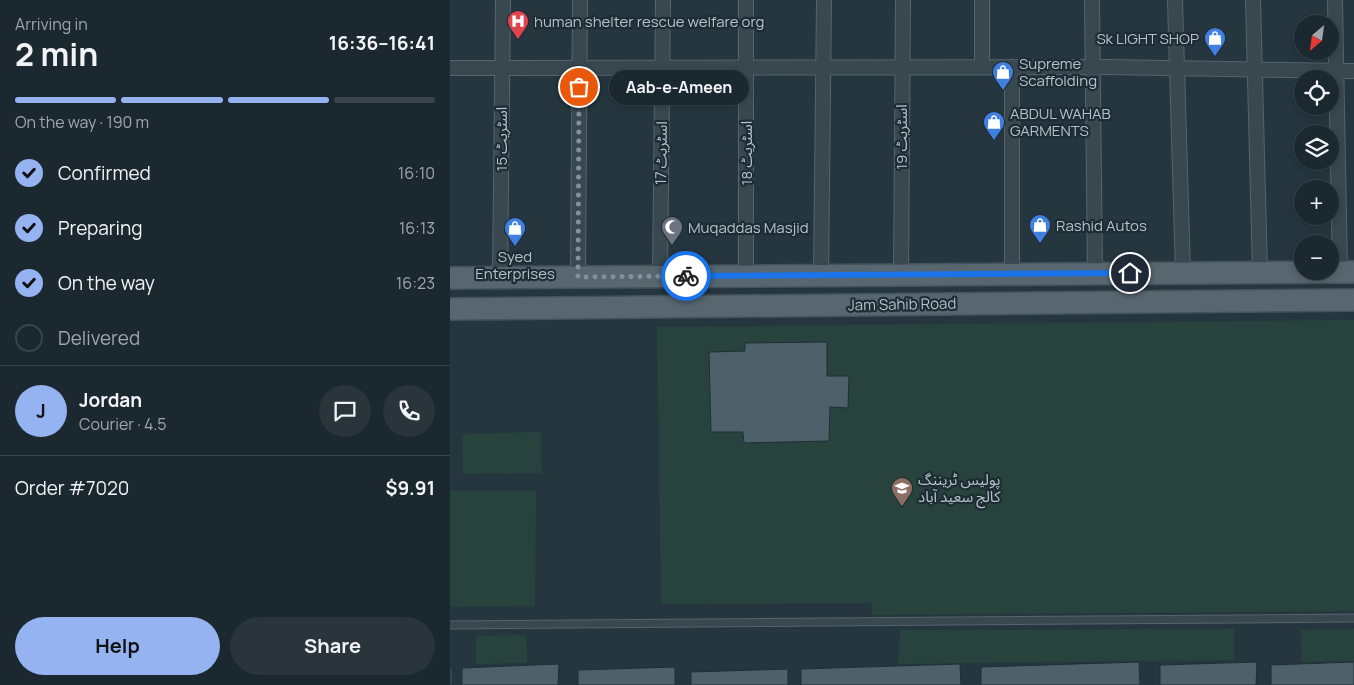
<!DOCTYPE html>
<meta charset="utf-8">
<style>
:root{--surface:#1c282f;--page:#29343b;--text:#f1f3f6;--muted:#a0a6aa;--line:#3a444b;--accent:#95b2f1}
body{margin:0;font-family:Manrope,"Noto Sans Arabic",sans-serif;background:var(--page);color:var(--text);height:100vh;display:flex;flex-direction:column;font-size:19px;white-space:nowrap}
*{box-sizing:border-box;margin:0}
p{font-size:16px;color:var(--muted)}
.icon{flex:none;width:28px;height:28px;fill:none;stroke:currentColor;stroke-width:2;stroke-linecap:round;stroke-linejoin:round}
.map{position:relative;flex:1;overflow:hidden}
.side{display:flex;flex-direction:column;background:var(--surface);width:450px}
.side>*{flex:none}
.needle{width:32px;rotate:209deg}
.controls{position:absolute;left:844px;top:15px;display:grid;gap:10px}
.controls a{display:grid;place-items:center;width:45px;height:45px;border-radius:50%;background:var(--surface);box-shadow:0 2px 8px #0003,0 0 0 1px var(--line);font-size:25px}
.pin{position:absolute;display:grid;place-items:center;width:42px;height:42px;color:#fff;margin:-21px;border:2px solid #fff;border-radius:50%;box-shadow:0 1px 5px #0007}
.courier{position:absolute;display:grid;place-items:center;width:50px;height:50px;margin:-25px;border:4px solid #1a73e8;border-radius:50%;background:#fff;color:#222;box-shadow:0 1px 6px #0007}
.bubble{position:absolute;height:35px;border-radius:18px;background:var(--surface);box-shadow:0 2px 8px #0003,0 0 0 1px var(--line);font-size:16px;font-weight:700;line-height:35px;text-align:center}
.overview em{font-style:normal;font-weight:700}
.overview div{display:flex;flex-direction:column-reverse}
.overview{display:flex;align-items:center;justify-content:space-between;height:85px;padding:0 15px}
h1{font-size:32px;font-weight:700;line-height:38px}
.bar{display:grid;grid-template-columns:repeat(4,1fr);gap:8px 5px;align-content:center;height:60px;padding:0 15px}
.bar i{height:6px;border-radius:4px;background:var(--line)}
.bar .active{background:var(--accent)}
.bar p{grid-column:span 4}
.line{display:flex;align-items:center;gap:12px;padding:0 15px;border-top:1px solid var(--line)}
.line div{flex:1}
.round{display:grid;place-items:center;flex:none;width:52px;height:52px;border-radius:26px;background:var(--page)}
ol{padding:0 15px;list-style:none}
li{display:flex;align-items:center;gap:15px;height:55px}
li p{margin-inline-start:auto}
li .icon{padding:5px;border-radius:50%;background:var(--accent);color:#111;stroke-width:4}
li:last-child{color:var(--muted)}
li i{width:28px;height:28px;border:2px solid var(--line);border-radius:50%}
.cta{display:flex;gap:10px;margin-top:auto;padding:10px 15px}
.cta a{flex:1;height:58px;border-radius:30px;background:var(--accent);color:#111;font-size:20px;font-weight:700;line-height:58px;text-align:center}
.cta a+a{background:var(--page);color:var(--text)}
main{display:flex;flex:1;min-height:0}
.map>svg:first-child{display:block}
.green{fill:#28423e}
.building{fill:#4e606a;stroke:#202e36}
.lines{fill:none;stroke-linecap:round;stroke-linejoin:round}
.service-casing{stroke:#57646d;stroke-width:9}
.minor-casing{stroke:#57646d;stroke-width:16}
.primary-casing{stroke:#45535b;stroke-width:24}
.service{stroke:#39474f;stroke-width:7}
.minor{stroke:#39474f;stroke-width:14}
.primary{stroke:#57666f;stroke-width:21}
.done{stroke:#839099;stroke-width:5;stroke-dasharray:0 9}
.route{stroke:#1a73e8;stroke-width:6}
.labels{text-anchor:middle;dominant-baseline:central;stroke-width:4.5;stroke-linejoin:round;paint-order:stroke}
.poi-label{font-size:15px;fill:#b5c1ca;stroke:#1e2c34;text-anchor:start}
.street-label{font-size:15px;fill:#b5c1ca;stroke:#1e2c34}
</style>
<main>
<section class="side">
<div class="overview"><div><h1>2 min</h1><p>Arriving in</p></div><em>16:36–16:41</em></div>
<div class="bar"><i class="active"></i><i class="active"></i><i class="active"></i><i></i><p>On the way · 190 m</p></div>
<ol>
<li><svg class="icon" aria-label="check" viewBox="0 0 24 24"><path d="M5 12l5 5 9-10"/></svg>Confirmed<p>16:10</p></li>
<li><svg class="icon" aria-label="check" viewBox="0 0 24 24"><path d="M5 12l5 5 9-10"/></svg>Preparing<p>16:13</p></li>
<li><svg class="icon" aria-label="check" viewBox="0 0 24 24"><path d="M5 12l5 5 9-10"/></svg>On the way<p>16:23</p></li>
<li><i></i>Delivered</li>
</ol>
<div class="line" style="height:90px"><b class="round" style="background:var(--accent);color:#111">J</b><div><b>Jordan</b><p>Courier · 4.5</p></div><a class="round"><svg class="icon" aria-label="chat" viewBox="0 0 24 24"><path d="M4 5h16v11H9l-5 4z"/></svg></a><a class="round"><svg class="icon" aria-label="phone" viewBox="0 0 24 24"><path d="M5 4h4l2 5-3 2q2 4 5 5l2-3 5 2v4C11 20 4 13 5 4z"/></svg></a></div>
<div class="line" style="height:65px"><div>Order #7020</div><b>$9.91</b></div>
<div class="cta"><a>Help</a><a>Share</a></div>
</section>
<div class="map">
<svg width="904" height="685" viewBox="0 0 904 685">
<rect width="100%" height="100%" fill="#25363f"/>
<path class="green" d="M904,320V611L422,615L421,603L211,604L207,327Z
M91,432L92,473L13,474L12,434Z
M0,491H86L85,606L0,607Z
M784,629V660L448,664L450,630Z
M904,629V661L852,662L851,630Z
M76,635L77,663L26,664V636Z"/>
<path class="building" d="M377,342V376H399L398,408L380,407L379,441L294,443L293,432H261L259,352L295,351V343Z
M689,662L690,685H531V667Z
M807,662L806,685H710V665Z
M904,662V685H821V665Z
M109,664L108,685H12V668Z
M510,664L511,685H351V669Z
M225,667V685H128V670Z
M0,668H2V685H0Z
M338,669V685H241V672Z"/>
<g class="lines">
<g class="service-casing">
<path id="service" d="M0,625L904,618"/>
</g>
<g class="minor-casing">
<path id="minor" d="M296,0V276
M642,0L645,273
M725,0L733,273
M803,0L810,272
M885,0L890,272
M532,67V0
M0,68L655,67L904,71
M562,274V67
M371,275L374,0
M451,275L453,0
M210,276L213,0
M50,277L53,0
M128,277L130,0"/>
</g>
<g class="primary-casing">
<path id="primary" d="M0,278L904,272
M0,309L904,300"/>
</g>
<use href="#service" class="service"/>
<use href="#minor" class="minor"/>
<use href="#primary" class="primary"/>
</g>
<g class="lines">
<path class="done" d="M129,87L128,277L236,276"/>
<path class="route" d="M236,276L680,273"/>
</g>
<defs>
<g id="hospital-pin" transform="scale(1.125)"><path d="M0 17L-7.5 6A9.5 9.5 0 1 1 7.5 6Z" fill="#e0444e" stroke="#1e2c34"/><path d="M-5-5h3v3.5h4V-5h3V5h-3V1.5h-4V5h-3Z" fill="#fff"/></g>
<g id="shop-pin" transform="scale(1.125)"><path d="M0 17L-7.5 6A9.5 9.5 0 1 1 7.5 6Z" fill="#3f7fe0" stroke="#1e2c34"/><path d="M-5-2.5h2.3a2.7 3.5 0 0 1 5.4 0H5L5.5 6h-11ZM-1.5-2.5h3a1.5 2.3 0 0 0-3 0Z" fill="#fff"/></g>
<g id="mosque-pin" transform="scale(1.125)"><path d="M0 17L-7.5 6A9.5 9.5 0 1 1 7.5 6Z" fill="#6b7280" stroke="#1e2c34"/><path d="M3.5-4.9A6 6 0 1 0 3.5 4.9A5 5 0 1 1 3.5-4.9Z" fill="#fff"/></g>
<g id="university-pin" transform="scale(1.125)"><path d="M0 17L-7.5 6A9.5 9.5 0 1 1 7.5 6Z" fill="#8d6e63" stroke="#1e2c34"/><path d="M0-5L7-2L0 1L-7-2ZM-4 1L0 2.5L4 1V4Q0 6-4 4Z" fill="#fff"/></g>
</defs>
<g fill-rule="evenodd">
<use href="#hospital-pin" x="68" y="21"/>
<use href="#shop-pin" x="765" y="38"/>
<use href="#shop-pin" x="553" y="72"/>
<use href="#shop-pin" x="544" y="122"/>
<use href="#shop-pin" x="590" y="225"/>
<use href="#mosque-pin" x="222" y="227"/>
<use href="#shop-pin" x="65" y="228"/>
<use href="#university-pin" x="452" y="488"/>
</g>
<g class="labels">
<g class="poi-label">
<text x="84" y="21">human shelter rescue welfare org</text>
<text x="749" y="38" text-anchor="end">Sk LIGHT SHOP</text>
<text x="569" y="63">Supreme<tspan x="569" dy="17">Scaffolding</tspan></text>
<text x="560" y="113">ABDUL WAHAB<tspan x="560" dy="17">GARMENTS</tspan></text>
<text x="606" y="225">Rashid Autos</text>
<text x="238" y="227">Muqaddas Masjid</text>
<text x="65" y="256" text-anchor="middle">Syed<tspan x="65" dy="17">Enterprises</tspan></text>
<text x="468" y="479">پولیس ٹریننگ<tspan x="468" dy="17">کالج سعید آباد</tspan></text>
</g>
<g class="street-label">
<text transform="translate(451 137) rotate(-90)">اسٹریٹ 19</text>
<text transform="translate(51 139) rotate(-90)">اسٹریٹ 15</text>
<text transform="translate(211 153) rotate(-89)">اسٹریٹ 17</text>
<text transform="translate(296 153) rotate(-90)">اسٹریٹ 18</text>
<text transform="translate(452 304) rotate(-1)">Jam Sahib Road</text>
</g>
</g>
</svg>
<div class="controls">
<a><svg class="needle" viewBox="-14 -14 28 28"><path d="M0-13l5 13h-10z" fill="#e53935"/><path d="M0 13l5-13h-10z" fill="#a0a6aa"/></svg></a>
<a><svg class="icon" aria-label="locate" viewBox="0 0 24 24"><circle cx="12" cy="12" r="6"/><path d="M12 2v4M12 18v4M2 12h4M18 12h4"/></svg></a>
<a><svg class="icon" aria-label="layers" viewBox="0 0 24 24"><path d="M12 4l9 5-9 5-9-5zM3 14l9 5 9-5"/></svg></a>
<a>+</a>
<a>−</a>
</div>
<div class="pin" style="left:129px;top:87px;background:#ea580c"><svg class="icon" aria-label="bag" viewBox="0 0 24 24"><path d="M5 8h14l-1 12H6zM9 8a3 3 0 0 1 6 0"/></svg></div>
<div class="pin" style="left:680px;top:273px;background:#1f2937"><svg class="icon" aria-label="home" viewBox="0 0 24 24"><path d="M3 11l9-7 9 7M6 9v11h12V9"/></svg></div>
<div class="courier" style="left:236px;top:276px"><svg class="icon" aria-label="bike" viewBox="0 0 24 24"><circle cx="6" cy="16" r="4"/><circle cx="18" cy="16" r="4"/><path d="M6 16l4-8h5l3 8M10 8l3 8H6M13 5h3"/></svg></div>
<div class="bubble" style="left:159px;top:70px;width:140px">Aab-e-Ameen</div>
</div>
</main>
